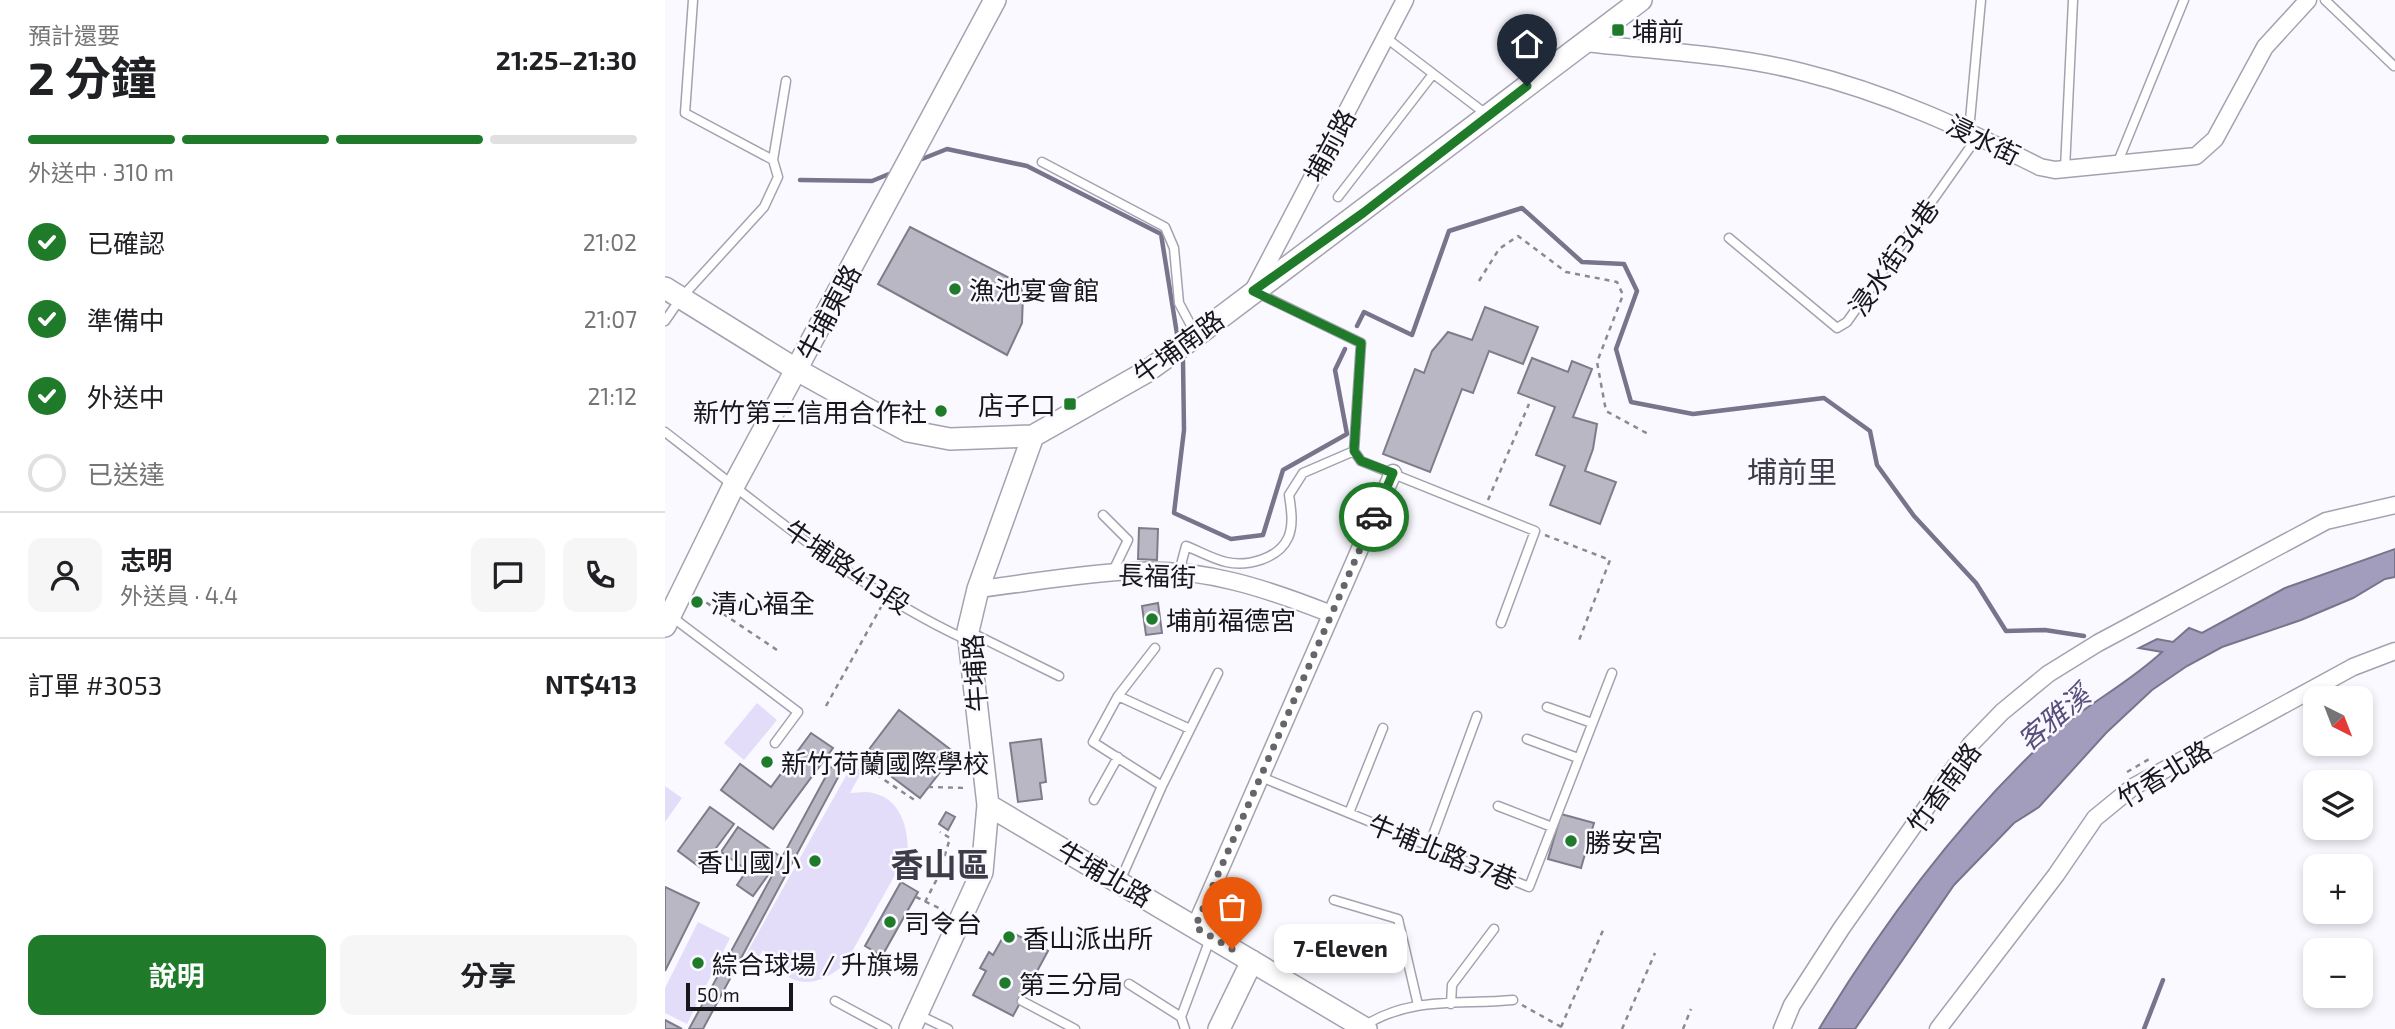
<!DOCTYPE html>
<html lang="zh-TW">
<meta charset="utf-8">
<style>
:root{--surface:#fff;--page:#f6f6f6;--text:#202124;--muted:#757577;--line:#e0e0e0;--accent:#1f7b2a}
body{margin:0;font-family:"Exo 2","Noto Sans TC",sans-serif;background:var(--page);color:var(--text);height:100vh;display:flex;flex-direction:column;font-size:26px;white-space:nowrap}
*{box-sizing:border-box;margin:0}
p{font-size:23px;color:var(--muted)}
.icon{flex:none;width:38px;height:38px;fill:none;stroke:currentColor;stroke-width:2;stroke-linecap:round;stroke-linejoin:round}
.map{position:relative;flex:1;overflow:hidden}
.drawer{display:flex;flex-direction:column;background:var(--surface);width:665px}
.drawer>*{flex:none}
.needle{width:46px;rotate:138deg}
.buttons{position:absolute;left:1638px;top:686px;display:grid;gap:14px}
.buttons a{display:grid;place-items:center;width:70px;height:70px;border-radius:14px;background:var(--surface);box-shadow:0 4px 10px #0003;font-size:35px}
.scale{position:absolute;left:21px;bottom:18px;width:107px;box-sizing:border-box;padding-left:7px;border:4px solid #17161b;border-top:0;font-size:19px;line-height:24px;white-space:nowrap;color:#17161b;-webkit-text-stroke:5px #faf9ff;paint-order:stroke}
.pin{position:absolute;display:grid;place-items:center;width:60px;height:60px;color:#fff;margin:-72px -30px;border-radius:50% 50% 50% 0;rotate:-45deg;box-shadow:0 0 7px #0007}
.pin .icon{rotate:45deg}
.courier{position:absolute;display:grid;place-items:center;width:70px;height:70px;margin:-35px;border:5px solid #1f7b2a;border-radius:50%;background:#fff;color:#222;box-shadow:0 2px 9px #0007}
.bubble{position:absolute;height:49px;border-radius:14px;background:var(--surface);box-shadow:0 4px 10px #0003;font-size:23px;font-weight:700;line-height:49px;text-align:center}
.headline em{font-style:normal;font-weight:700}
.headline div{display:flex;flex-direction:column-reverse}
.headline{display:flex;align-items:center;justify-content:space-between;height:119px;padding:0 28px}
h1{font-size:46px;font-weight:700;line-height:52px}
.bar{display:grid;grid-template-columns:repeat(4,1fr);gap:10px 7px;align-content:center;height:84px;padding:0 28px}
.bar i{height:9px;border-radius:5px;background:var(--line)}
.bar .on{background:var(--accent)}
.bar p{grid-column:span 4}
.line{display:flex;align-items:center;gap:18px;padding:0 28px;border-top:2px solid var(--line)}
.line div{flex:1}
.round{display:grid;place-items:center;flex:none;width:74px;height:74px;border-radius:14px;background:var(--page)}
ol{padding:0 28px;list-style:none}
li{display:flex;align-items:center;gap:21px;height:77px}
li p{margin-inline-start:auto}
li .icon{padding:7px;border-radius:50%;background:var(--accent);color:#fff;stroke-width:4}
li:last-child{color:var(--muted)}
li i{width:38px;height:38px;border:4px solid var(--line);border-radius:50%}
.action{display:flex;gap:14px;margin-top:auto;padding:14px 28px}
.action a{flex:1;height:80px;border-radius:14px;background:var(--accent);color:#fff;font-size:28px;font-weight:700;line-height:80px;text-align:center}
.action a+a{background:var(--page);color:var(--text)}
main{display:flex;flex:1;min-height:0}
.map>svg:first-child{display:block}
.green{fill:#e3ddfa}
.water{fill:#a39dbd;stroke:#79748c;stroke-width:2}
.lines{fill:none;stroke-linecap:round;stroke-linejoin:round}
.stream{stroke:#79748c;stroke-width:4.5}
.building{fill:#bab7c5;stroke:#7e7c89;stroke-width:2}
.lane-casing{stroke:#a5a2b0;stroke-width:11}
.street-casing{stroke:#a5a2b0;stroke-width:19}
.secondary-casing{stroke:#a5a2b0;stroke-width:24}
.path{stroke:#8b8a90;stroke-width:2.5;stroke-dasharray:5 5;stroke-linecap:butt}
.lane{stroke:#fff;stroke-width:8}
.street{stroke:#fff;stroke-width:16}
.secondary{stroke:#fff;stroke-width:21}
.done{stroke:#66656b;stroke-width:7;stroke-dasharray:0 12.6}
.route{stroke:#1f7b2a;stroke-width:9}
.poi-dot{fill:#1f7b2a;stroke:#faf9ff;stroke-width:2.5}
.labels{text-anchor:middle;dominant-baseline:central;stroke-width:5;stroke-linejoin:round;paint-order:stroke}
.poi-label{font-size:26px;fill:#17161b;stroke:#faf9ff;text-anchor:start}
.street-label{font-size:26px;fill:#17161b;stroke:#faf9ff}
.water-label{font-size:28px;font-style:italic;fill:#594d7c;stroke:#faf9ff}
.quarter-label{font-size:30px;fill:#3e3c48;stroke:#faf9ff}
.district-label{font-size:33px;font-weight:bold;fill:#3e3c48;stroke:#faf9ff}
</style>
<main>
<section class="drawer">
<div class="headline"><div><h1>2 分鐘</h1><p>預計還要</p></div><em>21:25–21:30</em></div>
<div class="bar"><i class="on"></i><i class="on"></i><i class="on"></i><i></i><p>外送中 · 310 m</p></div>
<ol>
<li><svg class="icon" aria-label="check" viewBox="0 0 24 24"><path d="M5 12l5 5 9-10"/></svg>已確認<p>21:02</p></li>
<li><svg class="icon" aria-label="check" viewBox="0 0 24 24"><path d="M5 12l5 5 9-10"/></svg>準備中<p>21:07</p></li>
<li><svg class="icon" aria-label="check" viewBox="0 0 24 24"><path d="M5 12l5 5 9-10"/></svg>外送中<p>21:12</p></li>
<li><i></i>已送達</li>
</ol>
<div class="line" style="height:126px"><a class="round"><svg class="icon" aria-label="person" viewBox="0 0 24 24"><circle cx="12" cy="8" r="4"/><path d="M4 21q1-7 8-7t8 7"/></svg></a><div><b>志明</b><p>外送員 · 4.4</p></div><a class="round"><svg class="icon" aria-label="chat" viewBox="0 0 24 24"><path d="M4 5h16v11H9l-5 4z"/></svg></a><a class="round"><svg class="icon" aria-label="phone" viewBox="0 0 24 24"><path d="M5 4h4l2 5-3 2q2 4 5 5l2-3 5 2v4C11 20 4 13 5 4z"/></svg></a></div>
<div class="line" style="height:91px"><div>訂單 #3053</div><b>NT$413</b></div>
<div class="action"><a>說明</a><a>分享</a></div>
</section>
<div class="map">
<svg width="1730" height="1029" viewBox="0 0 1730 1029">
<rect width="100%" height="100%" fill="#faf9ff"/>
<path class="green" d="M92,703L112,720L79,760L59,743Z
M187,765L197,771L185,793C192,793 201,791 208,793C236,799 243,828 243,852L180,964C146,993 121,986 98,950L86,971L75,965Z
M0,786L17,798L0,822Z
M33,922L65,938L22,1024L0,1013V988Z"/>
<path class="water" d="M1730,549V577L1720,579L1688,598L1636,620L1557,647L1522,666L1487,690L1441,733L1374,807L1349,823L1289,885L1190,1029H1154C1218,923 1292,823 1383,738C1418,706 1462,685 1497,652L1474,648L1492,639L1508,642L1524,628L1537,633L1620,588Z"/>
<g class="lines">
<path class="stream" d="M257,159L282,149L362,166L496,234L512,334
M135,180L207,181L224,174
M692,326L699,312L747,335L784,231L857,208L917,262L959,264L972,291L951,349L966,402L1028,414L1159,398L1205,431L1212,465L1249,516L1311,583L1341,631L1380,630L1419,636
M518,361L519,430L509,513L566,539L598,535L618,470L682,434L670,370L680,349
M1479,1029L1498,980"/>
</g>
<path class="building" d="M245,227L354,283L358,294L357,323L342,355L213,284Z
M820,307L873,327L858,364L824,351L808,393L797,389L765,472L718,454L750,369L759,373L767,351L783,332L807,340Z
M867,358L903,372L907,361L927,369L908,417L932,424L928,449L920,471L951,482L935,524L885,505L900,466L871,455L890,407L853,393Z
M474,528L493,529L492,560L473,559Z
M493,603L497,633L481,635L477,606Z
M234,710L290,753L255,798L199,756Z
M146,733L168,748L108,829L56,790L75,764L106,787Z
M376,739L381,782L375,783L377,799L353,802L345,743Z
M167,765L177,770L38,1029H24Z
M45,807L69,824L36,868L13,851Z
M281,812L290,817L283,830L274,824Z
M896,814L929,823L916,868L883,859Z
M73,827L116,857L88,896L72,885L82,870L56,852Z
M236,882L253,892L217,956L200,946Z
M0,887L34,903L0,971Z
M342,930L383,951L348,1016L308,995L321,971L315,968L324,952L328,955Z
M0,1020L17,1029H0Z"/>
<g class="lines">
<g class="lane-casing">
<path id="lane" d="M28,0L20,113L108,160
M1660,0L1729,66
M720,37L821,114
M1304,131L1316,0
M377,162L500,227L509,248L514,303L530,333
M1452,164L1519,0
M1400,169L1408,0
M673,197L768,74
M1064,238L1172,328L1182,322L1313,136
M593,293L696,343L689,451L696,461L870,531L836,623
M0,321L16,298L99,207L113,177L108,160L121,81
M0,432C96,506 191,589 302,640
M438,515L463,540L448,571
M514,572L521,546C534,551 548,559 561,562C582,567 613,559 623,538C629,525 626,508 624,495L638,473L689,451
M7,617L133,712L110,743
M305,632L394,676
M453,696L490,648
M882,707L927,723
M862,739L913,758
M596,777L864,887L947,673
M497,786L428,742L453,696L525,729
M429,800L453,757
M833,806L887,827
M684,813L718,728
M764,846L812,716
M455,881L497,786L553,673
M669,900L733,919L753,1005
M464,984L516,1017
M170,1001L222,1029
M357,1001L410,1029
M786,1004L787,985L829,929
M254,1015L283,1029
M699,1026C746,996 794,1005 848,1000
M520,1029L516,1017L545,939"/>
</g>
<g class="street-casing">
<path id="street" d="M920,43C992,51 1067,54 1137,72C1222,93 1298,128 1375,167L1390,170L1531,156L1550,139L1600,47L1643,0
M588,291L740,0
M313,589C365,583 417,573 468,571C538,567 603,589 666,614
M530,927L728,473
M1117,1029L1127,1005L1176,929L1306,744L1337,712L1383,674L1433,643L1661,521L1730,505
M1273,1029L1391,875L1430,818L1468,787L1688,667L1730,651"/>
</g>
<g class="secondary-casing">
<path id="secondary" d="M0,288L132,370L215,416L243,431L285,439L368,436L481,372L527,339L976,0
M0,626L69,485L330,0
M323,805L701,1029
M245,1029L317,872L323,805L303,631L313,589L368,436
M554,1029L587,961"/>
</g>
<path class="path" d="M814,281L834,249L853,236L901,272L952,282L958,295L932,362L941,411L985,435
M823,500L864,404
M880,535L945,560L913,643
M33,597L112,650
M161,706L216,607
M213,767L209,773L251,801
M1462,772L1486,758
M263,787L303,788
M251,897L280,911
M260,902L274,875L285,838L275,832
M857,1005L900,1029
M896,1027L939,928
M957,1029L990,953
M1018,1029L1026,1009"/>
<use href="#lane" class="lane"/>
<use href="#street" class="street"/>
<use href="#secondary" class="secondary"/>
</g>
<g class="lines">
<path class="done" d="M567,949L530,927L709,517"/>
<path class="route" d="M709,517L728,473L696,461L689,451L696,343L588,291L698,213L862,86"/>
</g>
<g class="poi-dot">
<rect x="946" y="23" width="14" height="14" rx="3.5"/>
<circle cx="290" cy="289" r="7"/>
<rect x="398" y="397" width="14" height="14" rx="3.5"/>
<circle cx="276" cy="411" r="7"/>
<circle cx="32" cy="602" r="7"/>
<circle cx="487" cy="619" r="7"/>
<circle cx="102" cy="762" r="7"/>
<circle cx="906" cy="841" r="7"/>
<circle cx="150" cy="861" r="7"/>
<circle cx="225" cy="922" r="7"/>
<circle cx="344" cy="937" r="7"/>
<circle cx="33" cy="963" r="7"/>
<circle cx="340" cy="983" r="7"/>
</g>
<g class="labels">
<g class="poi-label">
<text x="967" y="30">埔前</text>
<text x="304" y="289">漁池宴會館</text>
<text x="391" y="404" text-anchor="end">店子口</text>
<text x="262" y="411" text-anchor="end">新竹第三信用合作社</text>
<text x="46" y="602">清心福全</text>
<text x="501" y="619">埔前福德宮</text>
<text x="116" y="762">新竹荷蘭國際學校</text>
<text x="920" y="841">勝安宮</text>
<text x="136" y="861" text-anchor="end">香山國小</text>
<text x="239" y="922">司令台</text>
<text x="358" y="937">香山派出所</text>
<text x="47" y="963">綜合球場 / 升旗場</text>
<text x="354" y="983">第三分局</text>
</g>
<g class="street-label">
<text transform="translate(1319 139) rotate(26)">浸水街</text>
<text transform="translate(664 145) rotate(-62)">埔前路</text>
<text transform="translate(1228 257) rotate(-55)">浸水街34巷</text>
<text transform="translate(163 312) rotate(-62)">牛埔東路</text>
<text transform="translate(513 346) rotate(-36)">牛埔南路</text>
<text transform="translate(183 566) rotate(34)">牛埔路413段</text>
<text transform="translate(492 575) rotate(2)">長福街</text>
<text transform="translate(309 673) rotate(-94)">牛埔路</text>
<text transform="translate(1499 773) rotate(-31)">竹香北路</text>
<text transform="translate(1278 787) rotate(-54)">竹香南路</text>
<text transform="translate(778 851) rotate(22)">牛埔北路37巷</text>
<text transform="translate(440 873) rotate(30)">牛埔北路</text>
</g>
<g class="water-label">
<text transform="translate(1388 717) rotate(-40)">客雅溪</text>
</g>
<g class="quarter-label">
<text x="1127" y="471">埔前里</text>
</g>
<g class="district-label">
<text x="275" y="864">香山區</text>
</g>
</g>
</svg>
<div class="buttons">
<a><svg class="needle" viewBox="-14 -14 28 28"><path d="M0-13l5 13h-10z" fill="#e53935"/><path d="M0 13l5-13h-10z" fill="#757577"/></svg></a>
<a><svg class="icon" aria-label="layers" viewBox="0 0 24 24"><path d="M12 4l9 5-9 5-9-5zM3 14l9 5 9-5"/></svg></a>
<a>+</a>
<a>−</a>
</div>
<div class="scale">50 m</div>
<div class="pin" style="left:567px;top:949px;background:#ea580c"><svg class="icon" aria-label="bag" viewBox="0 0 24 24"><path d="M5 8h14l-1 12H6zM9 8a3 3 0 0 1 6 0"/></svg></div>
<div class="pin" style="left:862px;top:86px;background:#1f2937"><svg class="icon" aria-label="home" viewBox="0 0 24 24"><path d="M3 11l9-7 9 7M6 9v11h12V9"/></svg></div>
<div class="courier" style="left:709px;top:517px"><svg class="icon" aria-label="car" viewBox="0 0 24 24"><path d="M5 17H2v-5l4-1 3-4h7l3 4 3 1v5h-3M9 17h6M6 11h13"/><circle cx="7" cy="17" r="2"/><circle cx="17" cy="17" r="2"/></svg></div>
<div class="bubble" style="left:609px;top:924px;width:133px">7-Eleven</div>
</div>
</main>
